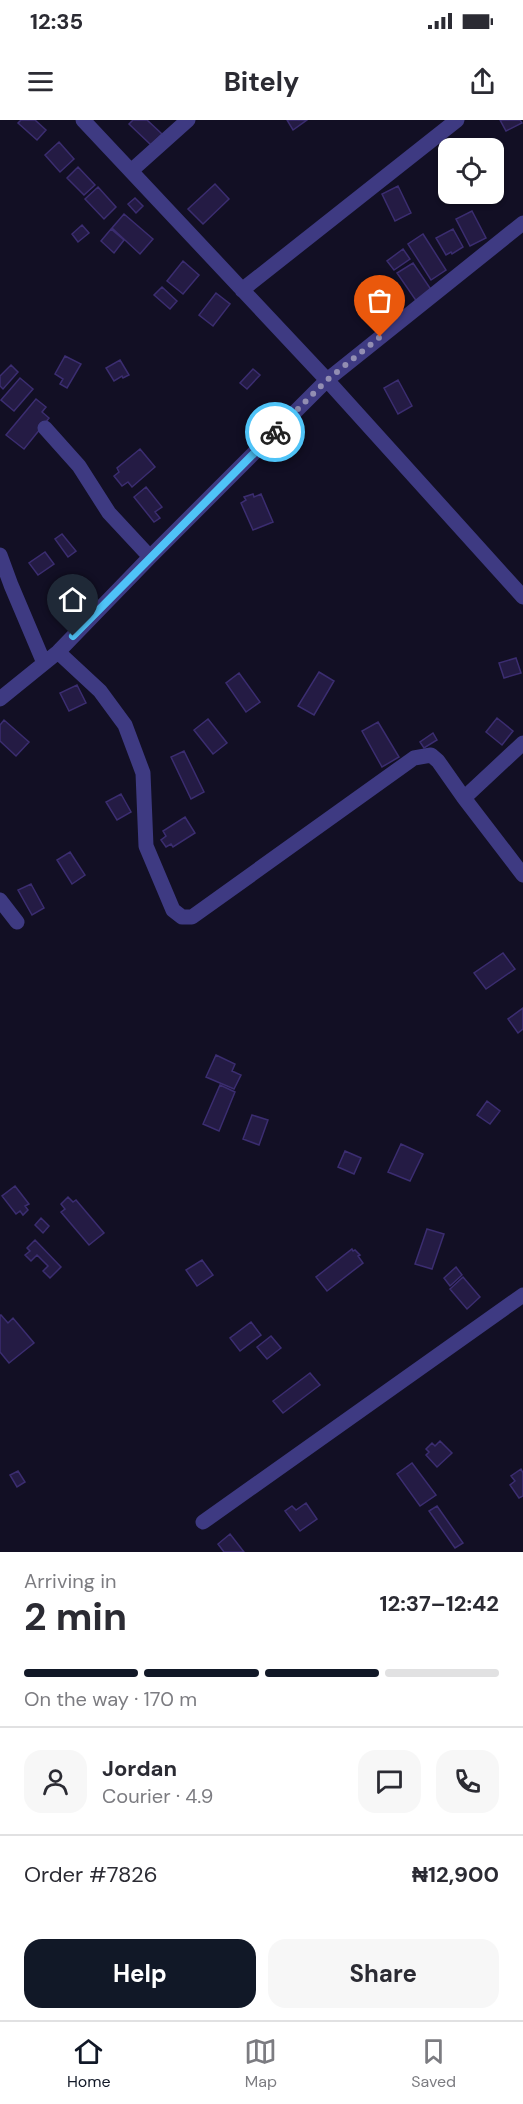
<!DOCTYPE html>
<meta charset="utf-8">
<style>
:root{--surface:#fff;--page:#f7f7f7;--text:#2b2b33;--muted:#7c7c81;--line:#e1e1e2;--accent:#111827}
body{margin:0;font-family:"DM Sans",sans-serif;background:var(--page);color:var(--text);height:100vh;display:flex;flex-direction:column;font-size:22px;white-space:nowrap}
*{box-sizing:border-box;margin:0}
p{font-size:20px;color:var(--muted)}
.icon{flex:none;width:33px;height:33px;fill:none;stroke:currentColor;stroke-width:2;stroke-linecap:round;stroke-linejoin:round}
.map{position:relative;height:1432px;overflow:hidden}
.sheet{display:flex;flex-direction:column;background:var(--surface);flex:1}
.sheet>*{flex:none}
.tools{position:absolute;left:438px;top:18px;display:grid;gap:12px}
.tools a{display:grid;place-items:center;width:66px;height:66px;border-radius:12px;background:var(--surface);box-shadow:0 2px 4px #0004;font-size:30px}
.pin{position:absolute;display:grid;place-items:center;width:51px;height:51px;color:#fff;margin:-62px -26px;border-radius:50% 50% 50% 0;rotate:-45deg;box-shadow:0 0 6px #0007}
.pin .icon{rotate:45deg}
.courier{position:absolute;display:grid;place-items:center;width:60px;height:60px;margin:-30px;border:4px solid #4fc3f7;border-radius:50%;background:#fff;color:#222;box-shadow:0 2px 8px #0007}
.summary em{font-style:normal;font-weight:700}
.summary div{display:flex;flex-direction:column-reverse}
.summary{display:flex;align-items:center;justify-content:space-between;height:102px;padding:0 24px}
h1{font-size:39px;font-weight:700;line-height:45px}
.bar{display:grid;grid-template-columns:repeat(4,1fr);gap:9px 6px;align-content:center;height:72px;padding:0 24px}
.bar i{height:8px;border-radius:4px;background:var(--line)}
.bar .current{background:var(--accent)}
.bar p{grid-column:span 4}
.line{display:flex;align-items:center;gap:15px;padding:0 24px;border-top:2px solid var(--line)}
.line div{flex:1}
.round{display:grid;place-items:center;flex:none;width:63px;height:63px;border-radius:18px;background:var(--page)}
.button{display:flex;gap:12px;margin-top:auto;padding:12px 24px}
.button a{flex:1;height:69px;border-radius:18px;background:var(--accent);color:#fff;font-size:24px;font-weight:700;line-height:69px;text-align:center}
.button a+a{background:var(--page);color:var(--text)}
.status{display:flex;justify-content:space-between;align-items:center;height:42px;padding:0 30px;background:var(--surface);direction:ltr}
.status svg{height:16px;fill:currentColor}
header{display:flex;justify-content:space-between;align-items:center;height:78px;padding:0 24px;background:var(--surface);font-size:27px;font-weight:700}
.dock{display:flex;justify-content:space-around;align-items:center;height:84px;border-top:2px solid var(--line);background:var(--surface);font-size:16px;color:var(--muted)}
.dock a{display:grid;justify-items:center;gap:3px}
.dock .current{color:var(--accent)}
.map>svg:first-child{display:block}
.building{fill:#241b44;stroke:#3b2d70;stroke-width:1.5}
.lines{fill:none;stroke-linecap:round;stroke-linejoin:round}
.minor{stroke:#3e3a82;stroke-width:15}
.done{stroke:#928eb2;stroke-width:6;stroke-dasharray:0 10.8}
.route{stroke:#4fc3f7;stroke-width:8}
</style>
<div class="status"><b>12:35</b><svg viewBox="0 0 49 12"><path d="M0 12V9h3v3zM5 12V6h3v6zM10 12V3h3v9zM15 12V0h3v12zM26 1h20v11H26zM47 4h2v5h-2z"/></svg></div>
<header><svg class="icon" aria-label="menu" viewBox="0 0 24 24"><path d="M4 6h16M4 12h16M4 18h16"/></svg>Bitely<svg class="icon" aria-label="share" viewBox="0 0 24 24"><path d="M12 15V3M7 8l5-5 5 5M5 13v7h14v-7"/></svg></header>
<div class="map">
<svg width="523" height="1432" viewBox="0 0 523 1432">
<rect width="100%" height="100%" fill="#120f24"/>
<path class="building" d="M21,0H35L46,10L37,20L18,3Z
M133,0H147L162,14L151,25L129,4Z
M287,0H307L293,10Z
M500,0H520L522,3L506,11Z
M59,22L74,39L60,52L45,35Z
M78,47L95,65L84,75L67,58Z
M215,64L229,79L203,104L188,89Z
M398,66L411,93L395,101L382,74Z
M98,67L116,87L104,99L85,79Z
M135,78L143,86L136,93L128,84Z
M472,91L486,118L470,126L456,99Z
M124,94L153,119L140,134L112,108Z
M82,105L89,113L78,122L72,114Z
M111,109L124,120L114,133L101,121Z
M453,109L463,127L452,134L451,132L446,135L436,118Z
M423,114L446,150L431,160L408,124Z
M403,129L410,139L394,150L387,141Z
M183,141L199,155L183,174L167,161Z
M413,143L432,171L417,182L397,153Z
M162,167L177,181L170,189L154,175Z
M216,173L230,184L213,206L199,195Z
M65,236L81,244L67,268L60,264L63,259L55,254Z
M120,240L129,255L123,258L122,256L114,261L106,248Z
M11,245L18,252L3,269L0,266V256Z
M253,249L260,255L247,269L240,263Z
M20,258L33,269L14,291L1,280Z
M398,260L412,286L398,294L384,268Z
M36,279L46,287L42,292L49,298L24,329L6,315Z
M140,329L155,347L132,367L128,362L122,366L114,356L119,352L117,348Z
M146,367L162,387L155,392L160,398L154,402L134,377Z
M253,374L254,377L261,374L273,402L253,410L241,383L246,380L244,377Z
M62,414L76,431L68,437L55,419Z
M45,432L54,444L38,455L29,443Z
M73,455L76,460L82,457L95,479L81,488L65,460Z
M516,538L521,553L504,558L499,543Z
M319,552L334,561L314,595L298,586Z
M239,553L260,582L246,592L226,563Z
M77,565L86,583L69,591L60,573Z
M497,598L513,611L502,625L486,612Z
M208,599L227,623L213,634L194,610Z
M4,600L29,622L16,636L0,621V605Z
M378,602L399,637L382,647L362,611Z
M433,613L437,620L424,628L420,622Z
M184,631L204,672L191,679L171,637Z
M121,674L131,692L117,700L106,682Z
M185,697L195,713L173,727L171,724L166,727L161,720L166,716L163,711Z
M70,732L85,755L72,764L57,740Z
M31,764L44,788L32,795L18,770Z
M503,833L515,849L486,869L474,853Z
M523,888V909L518,913L508,899Z
M216,935L235,944L232,951L241,955L234,969L206,957Z
M220,965L235,972L219,1011L203,1004Z
M487,981L500,991L490,1004L477,995Z
M252,995L268,1000L259,1025L243,1019Z
M401,1024L423,1034L410,1061L388,1052Z
M345,1031L361,1038L354,1054L338,1047Z
M15,1066L29,1084L25,1086L28,1090L23,1095L20,1091L16,1094L2,1076Z
M68,1077L73,1082L76,1080L104,1113L89,1125L61,1092L65,1089L61,1084Z
M41,1098L49,1106L43,1113L35,1105Z
M427,1109L444,1114L432,1149L415,1144Z
M35,1120L61,1147L50,1158L43,1151L48,1146L37,1135L31,1141L25,1135L30,1131L27,1128Z
M352,1129L353,1131L355,1130L360,1135L358,1136L363,1143L327,1171L316,1157Z
M202,1140L213,1155L197,1166L186,1150Z
M456,1147L462,1155L450,1166L444,1158Z
M463,1157L480,1177L467,1189L450,1169Z
M0,1195H1L8,1203L13,1198L34,1223L9,1243L0,1232Z
M251,1202L261,1215L240,1231L230,1218Z
M271,1216L281,1228L267,1239L257,1227Z
M310,1253L320,1265L283,1293L273,1281Z
M440,1321L452,1333L437,1347L426,1335L429,1332L426,1329L432,1323L435,1326Z
M412,1343L436,1375L420,1386L397,1354Z
M521,1349L523,1353V1376L519,1378L510,1365L515,1361L511,1356Z
M18,1351L25,1362L17,1367L10,1355Z
M306,1383L317,1399L300,1411L285,1391L292,1386L296,1390Z
M437,1386L463,1423L455,1428L429,1391Z
M230,1414L244,1432H224L218,1424Z"/>
<g class="lines">
<path class="minor" d="M83,0L327,260L523,103
M131,51L188,0
M242,170L457,0
M45,308L79,346L109,393L150,437
M0,435L11,465L44,543
M58,532L100,571L125,605L143,653L146,726L173,790L182,797H192L414,638L431,635L438,641L464,678
M0,579L58,532L150,437L327,260L523,477
M523,623L464,678L523,755
M0,780L17,802
M203,1402L523,1175"/>
</g>
<g class="lines">
<path class="done" d="M275,312L327,260L380,217"/>
<path class="route" d="M73,516L275,312"/>
</g>
</svg>
<div class="tools">
<a><svg class="icon" aria-label="locate" viewBox="0 0 24 24"><circle cx="12" cy="12" r="6"/><path d="M12 2v4M12 18v4M2 12h4M18 12h4"/></svg></a>
</div>
<div class="pin" style="left:380px;top:217px;background:#ea580c"><svg class="icon" aria-label="bag" viewBox="0 0 24 24"><path d="M5 8h14l-1 12H6zM9 8a3 3 0 0 1 6 0"/></svg></div>
<div class="pin" style="left:73px;top:516px;background:#1f2937"><svg class="icon" aria-label="home" viewBox="0 0 24 24"><path d="M3 11l9-7 9 7M6 9v11h12V9"/></svg></div>
<div class="courier" style="left:275px;top:312px"><svg class="icon" aria-label="bike" viewBox="0 0 24 24"><circle cx="6" cy="16" r="4"/><circle cx="18" cy="16" r="4"/><path d="M6 16l4-8h5l3 8M10 8l3 8H6M13 5h3"/></svg></div>
</div>
<section class="sheet">
<div class="summary"><div><h1>2 min</h1><p>Arriving in</p></div><em>12:37–12:42</em></div>
<div class="bar"><i class="current"></i><i class="current"></i><i class="current"></i><i></i><p>On the way · 170 m</p></div>
<div class="line" style="height:108px"><a class="round"><svg class="icon" aria-label="person" viewBox="0 0 24 24"><circle cx="12" cy="8" r="4"/><path d="M4 21q1-7 8-7t8 7"/></svg></a><div><b>Jordan</b><p>Courier · 4.9</p></div><a class="round"><svg class="icon" aria-label="chat" viewBox="0 0 24 24"><path d="M4 5h16v11H9l-5 4z"/></svg></a><a class="round"><svg class="icon" aria-label="phone" viewBox="0 0 24 24"><path d="M5 4h4l2 5-3 2q2 4 5 5l2-3 5 2v4C11 20 4 13 5 4z"/></svg></a></div>
<div class="line" style="height:78px"><div>Order #7826</div><b>₦12,900</b></div>
<div class="button"><a>Help</a><a>Share</a></div>
</section>
<nav class="dock">
<a class="current"><svg class="icon" aria-label="home" viewBox="0 0 24 24"><path d="M3 11l9-7 9 7M6 9v11h12V9"/></svg>Home</a>
<a><svg class="icon" aria-label="map" viewBox="0 0 24 24"><path d="M3 6l6-2 6 2 6-2v14l-6 2-6-2-6 2zM9 4v14M15 6v14"/></svg>Map</a>
<a><svg class="icon" aria-label="saved" viewBox="0 0 24 24"><path d="M7 4h10v16l-5-4-5 4z"/></svg>Saved</a>
</nav>
